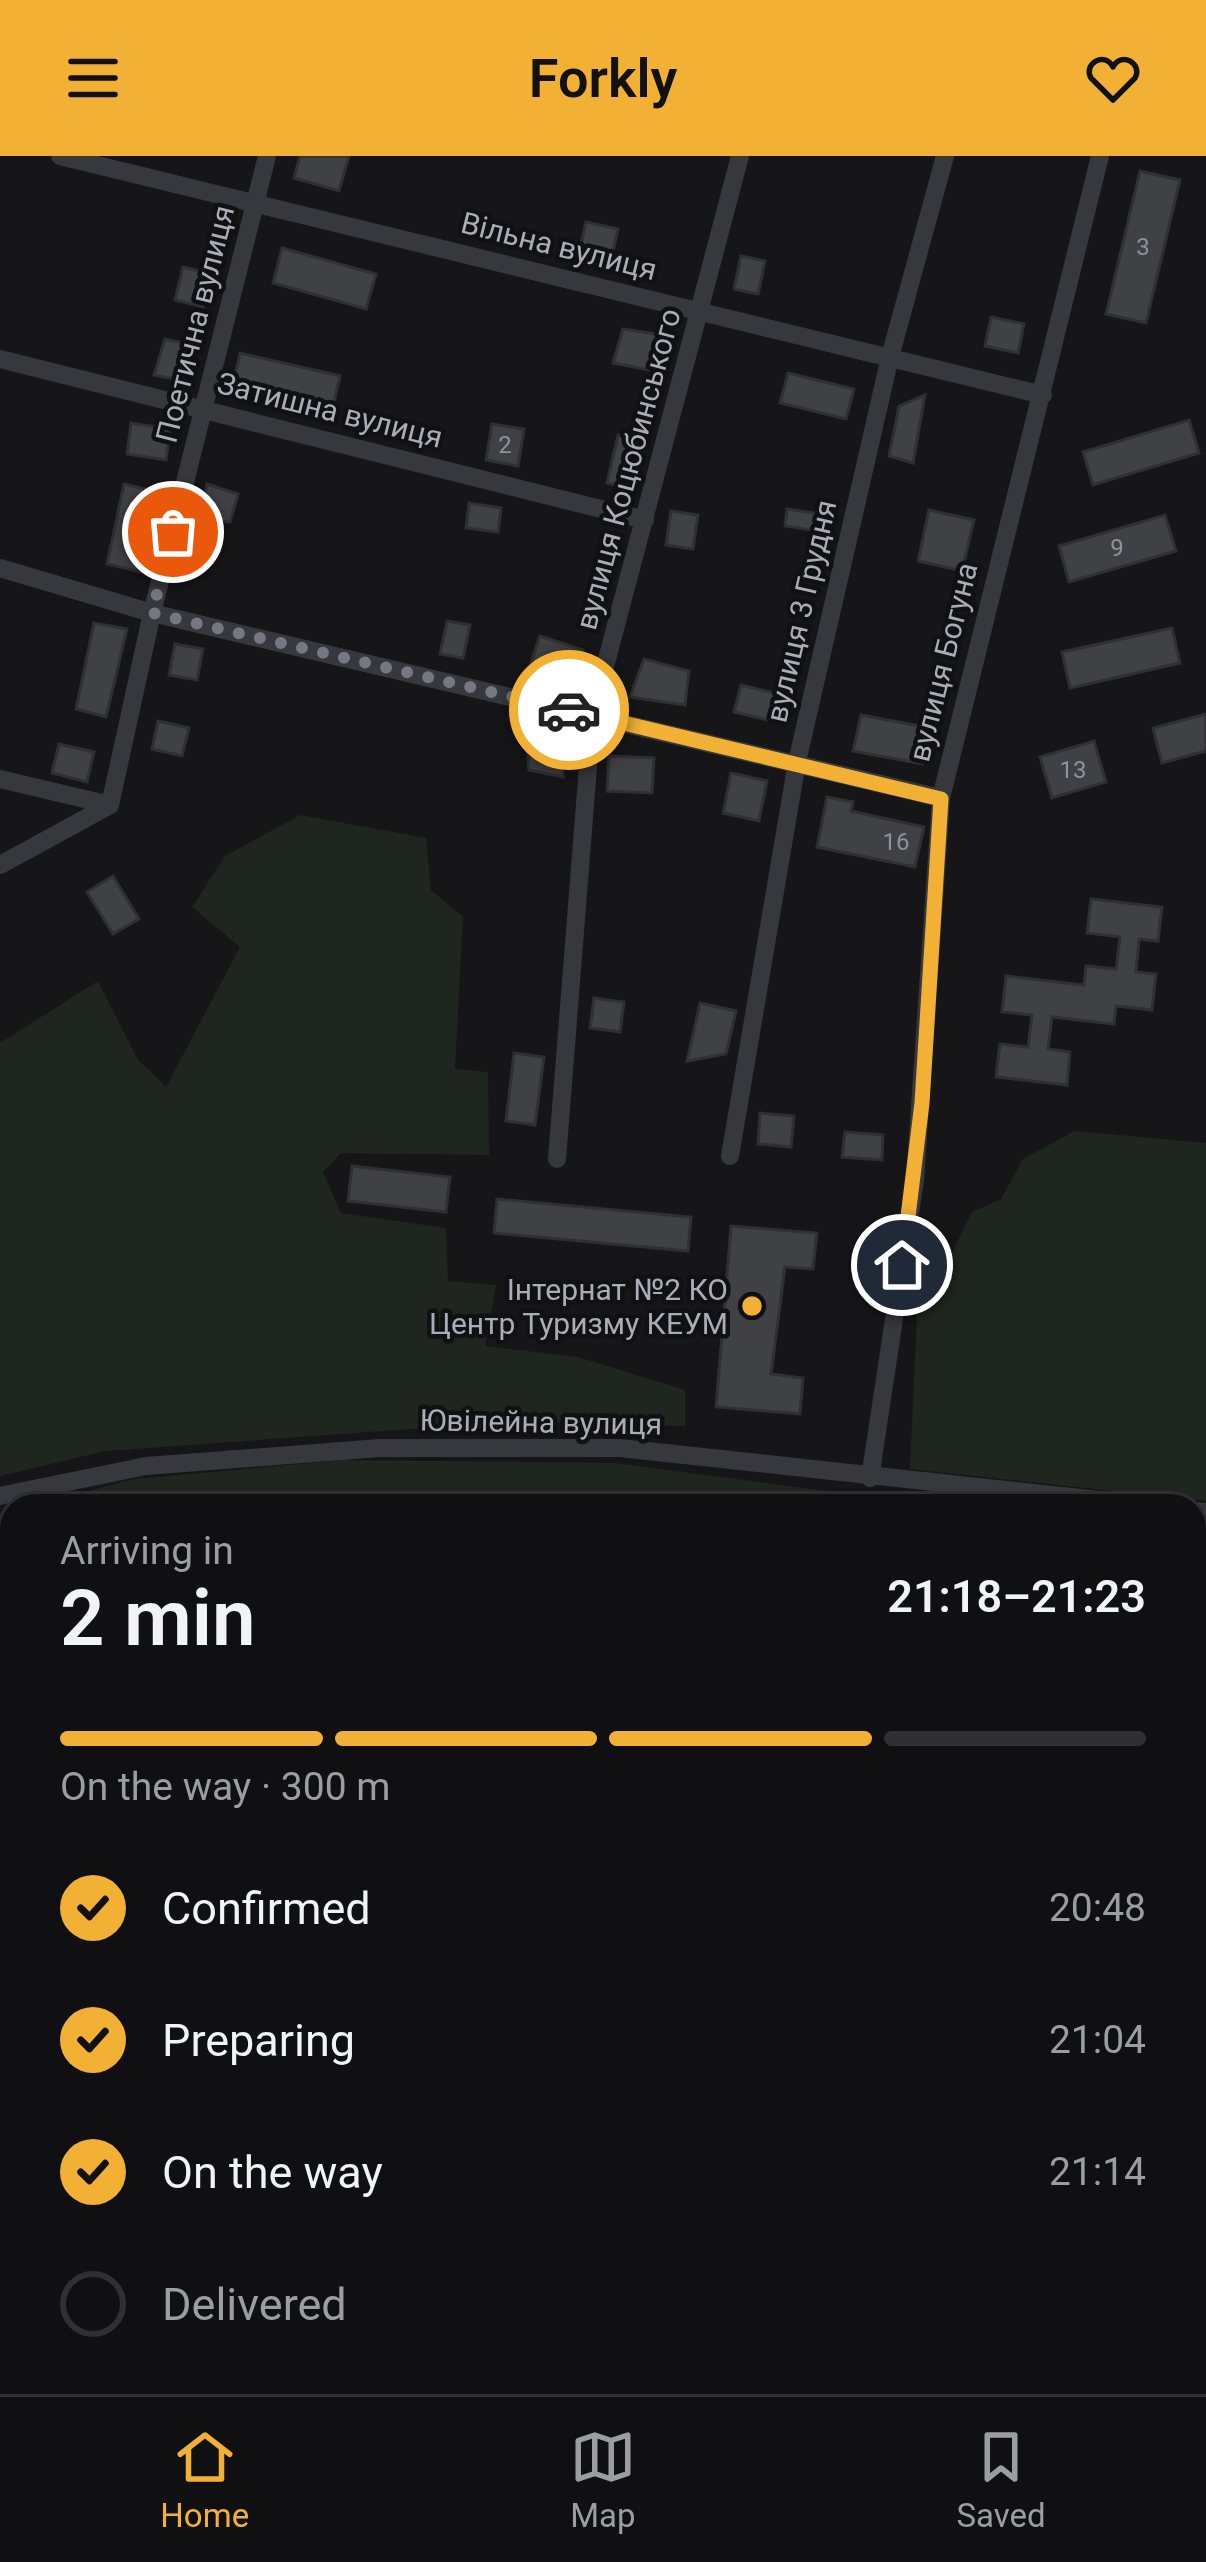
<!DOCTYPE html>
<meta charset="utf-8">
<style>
:root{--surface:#101012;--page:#19191b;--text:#f1f3f6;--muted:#9c9d9f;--line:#303032;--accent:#f2b134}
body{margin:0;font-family:Roboto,sans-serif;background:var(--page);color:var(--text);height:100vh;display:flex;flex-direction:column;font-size:45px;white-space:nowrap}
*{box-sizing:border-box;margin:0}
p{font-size:39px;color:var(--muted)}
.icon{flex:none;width:66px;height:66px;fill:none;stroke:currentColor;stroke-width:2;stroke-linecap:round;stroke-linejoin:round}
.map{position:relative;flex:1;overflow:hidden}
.details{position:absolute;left:0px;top:1338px;width:1206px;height:900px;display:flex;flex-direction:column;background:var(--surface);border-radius:36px 36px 0 0;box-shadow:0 3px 9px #0004,0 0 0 3px var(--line)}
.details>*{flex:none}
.pin{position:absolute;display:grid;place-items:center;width:102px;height:102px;color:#fff;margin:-51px;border:6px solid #fff;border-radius:50%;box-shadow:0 3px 12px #0007}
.courier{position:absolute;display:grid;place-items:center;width:120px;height:120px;margin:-60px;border:9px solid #f2b134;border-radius:50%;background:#fff;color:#222;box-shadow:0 3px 15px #0007}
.overview em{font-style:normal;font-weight:600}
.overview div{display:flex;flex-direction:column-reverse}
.overview{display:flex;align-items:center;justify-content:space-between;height:204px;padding:0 60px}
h1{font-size:78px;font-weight:600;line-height:90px}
.bar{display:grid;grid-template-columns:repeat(4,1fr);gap:18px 12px;align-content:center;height:144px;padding:0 60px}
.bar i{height:15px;border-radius:9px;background:var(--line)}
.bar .on{background:var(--accent)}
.bar p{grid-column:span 4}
ol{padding:0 60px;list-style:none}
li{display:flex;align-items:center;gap:36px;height:132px}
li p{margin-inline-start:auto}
li .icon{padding:12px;border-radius:50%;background:var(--accent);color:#111;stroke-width:4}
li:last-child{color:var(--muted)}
li i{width:66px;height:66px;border:6px solid var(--line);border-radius:50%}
header{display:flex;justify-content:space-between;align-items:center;height:156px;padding:0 60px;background:var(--accent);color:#111;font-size:54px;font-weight:600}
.dock{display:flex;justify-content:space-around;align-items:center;height:168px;border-top:3px solid var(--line);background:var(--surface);font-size:33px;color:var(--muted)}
.dock a{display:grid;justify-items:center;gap:6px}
.dock .on{color:var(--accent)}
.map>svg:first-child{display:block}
.green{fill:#1e261f}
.building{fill:#404145;stroke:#303034;stroke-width:3}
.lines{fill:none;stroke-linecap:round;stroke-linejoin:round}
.minor{stroke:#37383d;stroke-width:18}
.done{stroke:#757880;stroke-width:12;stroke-dasharray:0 21.6}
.route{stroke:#f2b134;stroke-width:15}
.poi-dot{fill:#f2b134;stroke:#111113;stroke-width:4.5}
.labels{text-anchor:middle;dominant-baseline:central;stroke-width:9;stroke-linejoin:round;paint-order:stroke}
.number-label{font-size:24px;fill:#8e929b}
.street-label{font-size:30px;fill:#a8adb8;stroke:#111113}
.poi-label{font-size:30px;fill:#a8adb8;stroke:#111113;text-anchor:end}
</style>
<header><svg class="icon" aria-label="menu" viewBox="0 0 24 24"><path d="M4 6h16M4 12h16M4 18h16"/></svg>Forkly<svg class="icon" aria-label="heart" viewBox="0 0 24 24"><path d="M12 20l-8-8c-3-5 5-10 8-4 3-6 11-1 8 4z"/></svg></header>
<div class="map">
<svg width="1206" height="2238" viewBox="0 0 1206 2238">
<rect width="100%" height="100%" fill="#161618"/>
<path class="green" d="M300,659L426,682L431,734L463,761L455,913L488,916L489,999L341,997L323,1016L341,1057L446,1072L448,1125L496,1129L485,1190L578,1201L685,1234V1270L522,1265L106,1295L0,1320V887L98,825L138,904L166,931L240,791L192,751L225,700Z
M1075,975L1206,987V1345L910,1313L918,1136L943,1115L972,1056L1001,1043L1023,1003Z
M344,1304L614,1307L939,1350H32L134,1323Z
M12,1355V2226H1194V1529L1206,1531V2238H0V1358Z"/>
<path class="building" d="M300,0H349L339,35L294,22Z
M1140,15L1180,24L1146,167L1106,158Z
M586,66L618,73L610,108L578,101Z
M282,92L376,118L366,153L273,127Z
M741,100L765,105L758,138L734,133Z
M183,111L211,118L203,151L175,144Z
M991,161L1024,168L1018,197L985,190Z
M623,173L663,179L655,215L613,207Z
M165,183L194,189L186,225L154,219Z
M240,197L340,220L332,255L232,232Z
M788,217L854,233L846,263L780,247Z
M925,239L913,307L889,300L899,250Z
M1189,264L1199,297L1093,329L1083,296Z
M131,267L170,273L166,304L127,298Z
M492,268L524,273L518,310L486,304Z
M618,279L642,285L629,333L607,327Z
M124,328L158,336L141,416L107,408Z
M207,328L238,338L230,366L201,364Z
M469,347L501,352L498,376L466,372Z
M787,353L835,360L832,377L785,370Z
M929,354L974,364L962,415L918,405Z
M671,355L698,359L693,393L666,389Z
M1165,359L1176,395L1069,426L1059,390Z
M447,465L470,469L463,502L440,498Z
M94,467L127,473L106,561L76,553Z
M1172,472L1180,507L1070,532L1062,496Z
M540,480L583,494L577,525L529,512Z
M175,488L203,493L197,524L169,519Z
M644,503L689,515L685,549L630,541Z
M741,529L791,541L784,568L734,556Z
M1206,558V595L1162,607L1153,572Z
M861,559L930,572L923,608L853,595Z
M158,565L189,572L182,600L152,593Z
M561,584L563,621L529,614L527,586Z
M1094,585L1106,626L1052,642L1040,601Z
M59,588L94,596L87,626L52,617Z
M609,600L654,602L652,637L607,635Z
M731,617L767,625L759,665L723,657Z
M827,641L853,646L851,655L924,671L915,711L817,691Z
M113,720L139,763L113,778L87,736Z
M1091,743L1162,751L1158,785L1139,783L1136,816L1156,818L1152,854L1116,850L1114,868L1052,861L1048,893L1070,896L1067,929L996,921L1000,888L1028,891L1032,859L1002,856L1006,820L1084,829L1086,810L1116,813L1120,781L1087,777Z
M594,842L624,846L620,876L590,872Z
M700,847L736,855L726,898L687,905Z
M514,897L544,901L535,969L506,965Z
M760,957L794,960L791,991L758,988Z
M845,976L883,979L882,1004L842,1001Z
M352,1010L450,1021L446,1056L348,1045Z
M497,1043L691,1061L688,1095L494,1077Z
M731,1070L817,1077L813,1113L785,1111L771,1218L803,1222L800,1258L716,1251Z"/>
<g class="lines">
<path class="minor" d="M60,0L1043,239
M0,203L645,364
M0,412L152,457L941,642
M0,623L110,649
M0,709L110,649L152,457L267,0
M730,1000L797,606L890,201L945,0
M557,1003L592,560L740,0
M870,1322L915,1024L941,642L1100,0
M0,1340L146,1310L380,1292H620L1154,1350
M1194,1355L1206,1356"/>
</g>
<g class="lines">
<path class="done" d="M173,376L152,457L569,554"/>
<path class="route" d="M569,554L941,643L922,947L902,1109"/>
</g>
<circle class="poi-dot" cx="752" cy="1150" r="12"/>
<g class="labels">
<g class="number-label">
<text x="1143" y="91">3</text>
<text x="505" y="289">2</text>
<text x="1117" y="392">9</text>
<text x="1073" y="614">13</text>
<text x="896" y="686">16</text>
</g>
<g class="street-label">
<text transform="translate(559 90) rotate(14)">Вільна вулиця</text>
<text transform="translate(195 168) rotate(-76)">Поетична вулиця</text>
<text transform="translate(330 254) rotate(14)">Затишна вулиця</text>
<text transform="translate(628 313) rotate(-75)">вулиця Коцюбинського</text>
<text transform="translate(801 455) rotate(-77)">вулиця 3 Грудня</text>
<text transform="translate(943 506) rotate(-76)">вулиця Богуна</text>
<text transform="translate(541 1266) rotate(1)">Ювілейна вулиця</text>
</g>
<g class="poi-label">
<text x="728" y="1133">Інтернат №2 КО<tspan x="728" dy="34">Центр Туризму КЕУМ</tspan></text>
</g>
</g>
</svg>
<div class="pin" style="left:173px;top:376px;background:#ea580c"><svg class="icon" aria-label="bag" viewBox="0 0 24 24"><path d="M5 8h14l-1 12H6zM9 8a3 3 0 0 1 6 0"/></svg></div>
<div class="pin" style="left:902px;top:1109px;background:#1f2937"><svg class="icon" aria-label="home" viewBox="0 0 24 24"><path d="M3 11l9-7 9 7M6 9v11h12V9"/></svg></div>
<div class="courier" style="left:569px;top:554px"><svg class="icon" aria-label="car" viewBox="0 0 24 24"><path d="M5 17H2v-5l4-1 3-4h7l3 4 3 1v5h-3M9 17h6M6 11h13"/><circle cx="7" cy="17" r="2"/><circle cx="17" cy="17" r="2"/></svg></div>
<section class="details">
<div class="overview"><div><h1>2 min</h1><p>Arriving in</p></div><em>21:18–21:23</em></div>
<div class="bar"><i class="on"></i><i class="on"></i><i class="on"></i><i></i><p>On the way · 300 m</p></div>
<ol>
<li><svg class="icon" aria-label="check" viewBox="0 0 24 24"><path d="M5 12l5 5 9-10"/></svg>Confirmed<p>20:48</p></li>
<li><svg class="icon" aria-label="check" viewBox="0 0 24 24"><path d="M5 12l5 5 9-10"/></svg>Preparing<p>21:04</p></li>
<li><svg class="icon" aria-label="check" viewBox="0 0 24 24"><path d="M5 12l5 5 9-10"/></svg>On the way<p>21:14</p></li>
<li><i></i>Delivered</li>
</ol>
</section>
</div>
<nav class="dock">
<a class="on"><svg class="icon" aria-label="home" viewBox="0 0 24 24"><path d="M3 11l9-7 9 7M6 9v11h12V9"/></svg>Home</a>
<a><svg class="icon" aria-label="map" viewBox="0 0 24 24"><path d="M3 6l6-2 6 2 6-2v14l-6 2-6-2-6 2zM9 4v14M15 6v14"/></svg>Map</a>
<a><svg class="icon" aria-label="saved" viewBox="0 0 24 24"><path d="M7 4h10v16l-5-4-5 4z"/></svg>Saved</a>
</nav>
